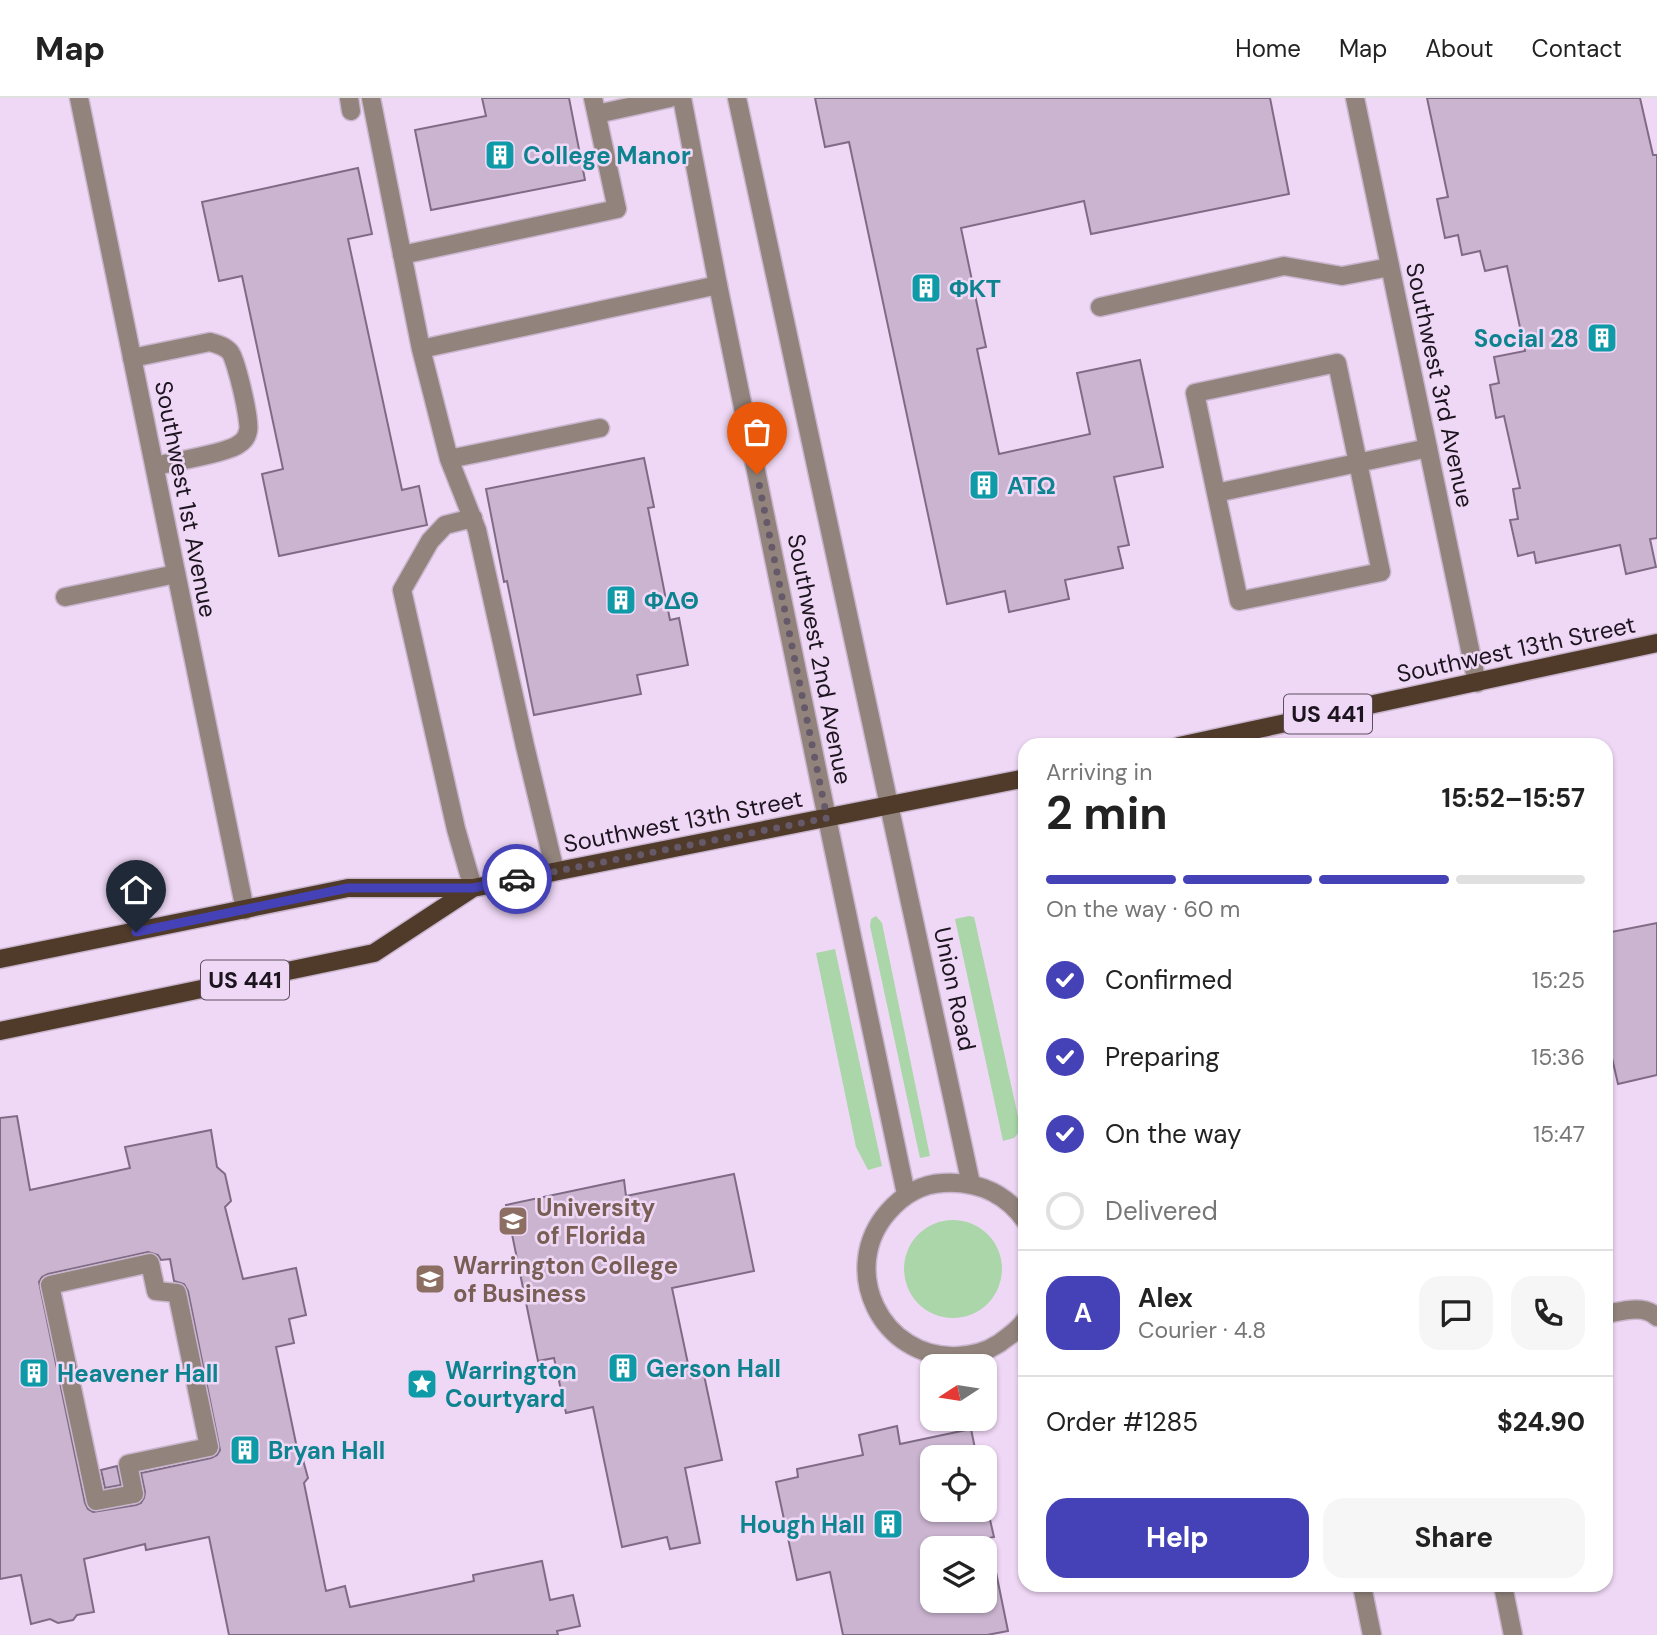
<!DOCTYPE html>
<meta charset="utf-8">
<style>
:root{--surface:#fff;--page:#f6f6f6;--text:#222;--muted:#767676;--line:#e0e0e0;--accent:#4542b7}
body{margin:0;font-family:"DM Sans",sans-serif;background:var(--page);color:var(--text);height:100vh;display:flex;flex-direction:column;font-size:26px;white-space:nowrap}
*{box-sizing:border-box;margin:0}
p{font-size:23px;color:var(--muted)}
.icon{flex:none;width:38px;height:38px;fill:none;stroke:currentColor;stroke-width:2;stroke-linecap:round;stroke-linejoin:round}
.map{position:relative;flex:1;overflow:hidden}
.drawer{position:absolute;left:1018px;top:640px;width:595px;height:854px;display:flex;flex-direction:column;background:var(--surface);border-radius:21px;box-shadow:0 2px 5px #0004}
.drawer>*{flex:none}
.needle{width:46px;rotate:258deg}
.fabs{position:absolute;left:920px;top:1256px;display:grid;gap:14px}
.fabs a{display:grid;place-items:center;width:77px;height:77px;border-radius:14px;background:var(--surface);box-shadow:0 2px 5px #0004;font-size:35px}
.pin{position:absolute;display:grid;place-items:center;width:60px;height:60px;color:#fff;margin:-72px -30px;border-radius:50% 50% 50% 0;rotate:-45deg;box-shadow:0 0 7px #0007}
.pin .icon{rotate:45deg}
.courier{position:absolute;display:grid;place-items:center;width:70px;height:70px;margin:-35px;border:5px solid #4542b7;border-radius:50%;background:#fff;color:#222;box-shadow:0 2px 9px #0007}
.headline em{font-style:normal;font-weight:700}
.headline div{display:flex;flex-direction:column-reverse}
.headline{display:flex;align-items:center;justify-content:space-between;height:119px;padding:0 28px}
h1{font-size:46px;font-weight:700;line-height:52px}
.bar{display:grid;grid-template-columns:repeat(4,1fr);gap:10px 7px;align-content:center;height:84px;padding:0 28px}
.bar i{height:9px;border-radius:5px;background:var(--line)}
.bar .current{background:var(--accent)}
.bar p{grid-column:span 4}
.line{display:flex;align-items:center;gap:18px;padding:0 28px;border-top:2px solid var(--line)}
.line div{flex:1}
.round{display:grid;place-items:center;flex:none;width:74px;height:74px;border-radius:21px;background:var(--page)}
ol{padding:0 28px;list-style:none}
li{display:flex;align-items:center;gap:21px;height:77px}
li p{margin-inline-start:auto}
li .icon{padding:7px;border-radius:50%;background:var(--accent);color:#fff;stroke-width:4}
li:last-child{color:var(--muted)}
li i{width:38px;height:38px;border:4px solid var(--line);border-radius:50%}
.cta{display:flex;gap:14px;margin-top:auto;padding:14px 28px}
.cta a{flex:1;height:80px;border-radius:21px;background:var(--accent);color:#fff;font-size:28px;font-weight:700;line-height:80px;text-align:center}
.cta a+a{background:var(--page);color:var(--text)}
header{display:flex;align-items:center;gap:42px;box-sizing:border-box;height:98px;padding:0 35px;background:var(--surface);border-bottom:2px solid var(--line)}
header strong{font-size:33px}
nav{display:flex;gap:38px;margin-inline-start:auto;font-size:24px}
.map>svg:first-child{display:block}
.green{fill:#abd6aa}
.building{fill:#cab4d0;stroke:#7f6b85;stroke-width:2;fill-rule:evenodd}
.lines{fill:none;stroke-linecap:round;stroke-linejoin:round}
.service-casing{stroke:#c9b5ce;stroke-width:21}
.pedestrian-casing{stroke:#c9b5ce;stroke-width:21}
.minor-casing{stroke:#c9b5ce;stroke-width:21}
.tertiary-casing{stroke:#c9b5ce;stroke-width:21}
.primary-casing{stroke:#c9b5ce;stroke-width:21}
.service{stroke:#92847c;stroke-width:18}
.pedestrian{stroke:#92847c;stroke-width:18}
.minor{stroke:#92847c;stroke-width:18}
.tertiary{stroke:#92847c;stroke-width:18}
.primary{stroke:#503b2b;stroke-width:18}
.done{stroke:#665969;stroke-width:7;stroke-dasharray:0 12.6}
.route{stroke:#4542b7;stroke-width:9}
.labels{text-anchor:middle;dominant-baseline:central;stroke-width:5;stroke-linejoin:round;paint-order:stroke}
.shield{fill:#efd8f5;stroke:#5b4f5e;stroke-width:2}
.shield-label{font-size:23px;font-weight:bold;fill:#1c141e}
.culture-label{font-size:24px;font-weight:bold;fill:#0d838f;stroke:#efd8f5;text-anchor:start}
.street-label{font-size:24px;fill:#1c141e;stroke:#efd8f5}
.education-label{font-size:24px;font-weight:bold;fill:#785e54;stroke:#efd8f5;text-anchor:start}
</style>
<header>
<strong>Map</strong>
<nav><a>Home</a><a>Map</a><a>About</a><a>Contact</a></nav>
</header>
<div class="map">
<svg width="1657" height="1537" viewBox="0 0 1657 1537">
<rect width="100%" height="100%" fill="#efd8f5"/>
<path class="green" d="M876,818L882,825L930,1058L920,1060L870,828L871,821Z
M969,818L974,819L975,823L1021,1032L1014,1040L1003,1043L955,821Z
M835,851L882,1068L868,1072L856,1049L816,855Z
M904 1171a49 49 0 1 1 98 0a49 49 0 1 1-98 0Z"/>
<path class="building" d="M482,0H569L585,82L431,112L415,32L486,18Z
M815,0H1270L1289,96L1091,136L1084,103L961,130L986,249L977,251L999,356L1090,336L1077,275L1140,262L1163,369L1114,379L1129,447L1118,449L1123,470L1065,482L1069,501L1009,514L1005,493L947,506L849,44L825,49Z
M1427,0H1640L1653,57H1657V440L1650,441L1656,469L1626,476L1620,447L1536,465L1534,454L1518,458L1510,422L1518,421L1513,391L1520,390L1504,318L1496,320L1490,287L1499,285L1494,259L1525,253L1507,168L1485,173L1480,153L1462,157L1458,137L1445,140L1437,101L1448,99Z
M358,70L372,136L348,141L402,392L419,388L427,427L279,458L262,376L283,371L242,178L219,183L202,104Z
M644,360L654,409L648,410L670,522L679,520L688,567L637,577L641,596L534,617L507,483L504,484L486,391Z
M1657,825V977L1618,986L1606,934V835Z
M17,1018L30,1092L130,1070L125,1049L211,1032L217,1069L225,1076L231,1103L225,1109L243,1181L296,1170L306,1217L289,1221L294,1245L276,1249L298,1355L303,1362L308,1380L304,1385L326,1493L345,1488L350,1509L474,1483L473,1477L542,1463L550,1502L573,1497L580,1528L557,1533L558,1537H229L209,1439L146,1452L145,1446L84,1461L94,1514L77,1517L73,1522L58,1525L50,1521L31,1526L21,1477L0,1481V1020ZM148,1154L158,1157L161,1162L170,1161L174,1183L184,1186L188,1193L220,1352L217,1357L211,1360L141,1375L145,1394L144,1400L141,1405L136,1407L93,1414L88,1411L85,1405L39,1184L42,1179L48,1176Z
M734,1076L754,1173L672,1190L691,1280L704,1277L722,1362L685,1370L700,1445L670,1451L667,1439L622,1449L593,1309L566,1315L554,1260L538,1263L506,1107L624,1082L626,1098Z
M897,1328L900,1346L971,1331L977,1360H933V1412H985V1400L994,1439L989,1440L1008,1533L987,1537H843L830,1474L797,1482L776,1384L798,1379L797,1371L863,1357L859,1337ZM933,1451H985V1503H933Z
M117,1368L121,1387L105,1390L101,1372Z"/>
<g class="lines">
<g class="service-casing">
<path id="service" d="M349,0L351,13
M371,0L421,251L449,361L477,432L525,648L555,773
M597,16L670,0
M402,157L617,111L593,0
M1100,209L1284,168L1342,178L1390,169
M421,251L718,187
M132,260L210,244C217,246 225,248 230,254C236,261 251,324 248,333C247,339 244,343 239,346C228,355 172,364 155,368
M449,361L600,330
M1216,395L1239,503L1381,474L1337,265L1195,295L1216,395L1428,350
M65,499L176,476
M473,790L456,731L402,492L430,443L445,427L473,420
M1606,1216C1622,1213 1644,1206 1657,1219
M1503,1488L1513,1537"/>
</g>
<g class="pedestrian-casing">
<path id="pedestrian" d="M150,1165L156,1193L177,1195L209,1349L128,1366L134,1396L96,1403L50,1187Z"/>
</g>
<g class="minor-casing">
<path id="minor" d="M79,0L245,812
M1355,0L1477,585
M889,707L971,1086
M827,720L906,1096
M1026,1124C1006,1095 977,1083 943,1085C921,1086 902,1098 888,1114C838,1171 881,1262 958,1258C972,1257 986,1254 998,1246C1008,1239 1019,1232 1026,1221
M1362,1488L1372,1537"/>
</g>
<g class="tertiary-casing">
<path id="tertiary" d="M682,0L718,187L827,720
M737,0L889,707"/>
</g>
<g class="primary-casing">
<path id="primary" d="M1179,648L1657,545
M0,861L348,790H473L1026,680
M0,933L374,855L473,790"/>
</g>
<use href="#service" class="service"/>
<use href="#pedestrian" class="pedestrian"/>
<use href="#minor" class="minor"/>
<use href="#tertiary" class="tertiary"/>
<use href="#primary" class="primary"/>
</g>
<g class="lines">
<path class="done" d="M517,781L827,720L757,376"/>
<path class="route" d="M136,834L348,790H473L517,781"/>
</g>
<defs>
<g id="building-square" transform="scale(1.575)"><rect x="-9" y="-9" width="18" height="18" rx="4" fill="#0f9aa8" stroke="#efd8f5"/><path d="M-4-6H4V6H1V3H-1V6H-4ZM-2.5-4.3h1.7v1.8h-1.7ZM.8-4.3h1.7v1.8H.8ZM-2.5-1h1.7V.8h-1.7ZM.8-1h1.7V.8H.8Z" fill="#fff"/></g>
<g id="university-square" transform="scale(1.575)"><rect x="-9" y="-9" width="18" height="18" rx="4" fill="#8d6e63" stroke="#efd8f5"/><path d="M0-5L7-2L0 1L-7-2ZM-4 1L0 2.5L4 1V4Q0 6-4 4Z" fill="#fff"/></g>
<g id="sight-square" transform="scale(1.575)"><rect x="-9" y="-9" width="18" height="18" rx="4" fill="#0f9aa8" stroke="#efd8f5"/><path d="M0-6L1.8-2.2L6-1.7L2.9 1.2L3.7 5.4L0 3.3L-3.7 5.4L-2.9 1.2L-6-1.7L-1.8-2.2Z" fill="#fff"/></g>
</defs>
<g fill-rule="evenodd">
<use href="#building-square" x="500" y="57"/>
<use href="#building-square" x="926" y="190"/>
<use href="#building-square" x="1602" y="240"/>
<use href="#building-square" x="984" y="387"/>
<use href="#building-square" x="621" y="502"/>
<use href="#university-square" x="513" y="1123"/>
<use href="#university-square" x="430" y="1181"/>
<use href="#building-square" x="623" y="1270"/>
<use href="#building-square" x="34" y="1275"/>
<use href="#sight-square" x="422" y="1286"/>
<use href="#building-square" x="245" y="1352"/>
<use href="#building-square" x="888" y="1426"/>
</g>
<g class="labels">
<g class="shield">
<rect x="1284" y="596.5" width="88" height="39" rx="5"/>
<rect x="201" y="862.5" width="88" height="39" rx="5"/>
</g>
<g class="shield-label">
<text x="1328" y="616">US 441</text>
<text x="245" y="882">US 441</text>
</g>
<g class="culture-label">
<text x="523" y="57">College Manor</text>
<text x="949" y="190">ΦΚΤ</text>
<text x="1579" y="240" text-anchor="end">Social 28</text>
<text x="1007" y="387">ΑΤΩ</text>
<text x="644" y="502">ΦΔΘ</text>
<text x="646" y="1270">Gerson Hall</text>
<text x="445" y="1272">Warrington<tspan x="445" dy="28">Courtyard</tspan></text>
<text x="57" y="1275">Heavener Hall</text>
<text x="268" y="1352">Bryan Hall</text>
<text x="865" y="1426" text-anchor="end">Hough Hall</text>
</g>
<g class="street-label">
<text transform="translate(1440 287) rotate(78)">Southwest 3rd Avenue</text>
<text transform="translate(186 401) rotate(79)">Southwest 1st Avenue</text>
<text transform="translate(1516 551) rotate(-12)">Southwest 13th Street</text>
<text transform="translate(820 561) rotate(79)">Southwest 2nd Avenue</text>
<text transform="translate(683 723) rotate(-11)">Southwest 13th Street</text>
<text transform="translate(955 891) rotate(78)">Union Road</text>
</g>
<g class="education-label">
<text x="536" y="1109">University<tspan x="536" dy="28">of Florida</tspan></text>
<text x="453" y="1167">Warrington College<tspan x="453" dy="28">of Business</tspan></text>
</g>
</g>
</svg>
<div class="fabs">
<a><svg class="needle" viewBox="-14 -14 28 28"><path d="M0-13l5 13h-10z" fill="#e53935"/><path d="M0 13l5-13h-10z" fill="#767676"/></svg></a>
<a><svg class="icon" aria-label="locate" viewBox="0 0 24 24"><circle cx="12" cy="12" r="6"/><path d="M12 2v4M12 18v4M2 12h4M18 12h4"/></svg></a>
<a><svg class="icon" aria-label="layers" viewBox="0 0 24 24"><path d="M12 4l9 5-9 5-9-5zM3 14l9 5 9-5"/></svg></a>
</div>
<div class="pin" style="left:757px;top:376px;background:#ea580c"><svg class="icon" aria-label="bag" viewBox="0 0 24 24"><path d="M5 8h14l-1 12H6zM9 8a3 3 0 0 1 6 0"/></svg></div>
<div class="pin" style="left:136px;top:834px;background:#1f2937"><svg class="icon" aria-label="home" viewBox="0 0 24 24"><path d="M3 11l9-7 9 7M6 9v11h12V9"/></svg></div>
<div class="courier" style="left:517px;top:781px"><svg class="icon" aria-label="car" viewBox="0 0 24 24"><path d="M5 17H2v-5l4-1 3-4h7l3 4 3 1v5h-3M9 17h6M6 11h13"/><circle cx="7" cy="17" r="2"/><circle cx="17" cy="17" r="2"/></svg></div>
<section class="drawer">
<div class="headline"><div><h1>2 min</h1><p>Arriving in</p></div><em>15:52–15:57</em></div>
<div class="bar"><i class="current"></i><i class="current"></i><i class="current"></i><i></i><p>On the way · 60 m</p></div>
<ol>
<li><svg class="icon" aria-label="check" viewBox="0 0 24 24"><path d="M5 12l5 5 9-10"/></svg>Confirmed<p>15:25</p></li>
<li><svg class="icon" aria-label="check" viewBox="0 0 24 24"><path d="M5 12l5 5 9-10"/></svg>Preparing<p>15:36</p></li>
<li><svg class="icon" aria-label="check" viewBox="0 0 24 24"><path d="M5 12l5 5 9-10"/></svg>On the way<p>15:47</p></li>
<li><i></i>Delivered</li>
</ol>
<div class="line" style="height:126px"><b class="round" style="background:var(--accent);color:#fff">A</b><div><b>Alex</b><p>Courier · 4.8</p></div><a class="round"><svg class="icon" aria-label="chat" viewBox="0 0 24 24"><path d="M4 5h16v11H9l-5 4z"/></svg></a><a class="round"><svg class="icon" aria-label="phone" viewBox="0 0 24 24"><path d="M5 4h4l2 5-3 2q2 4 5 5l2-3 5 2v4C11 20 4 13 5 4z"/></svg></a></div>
<div class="line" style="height:91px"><div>Order #1285</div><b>$24.90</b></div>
<div class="cta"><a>Help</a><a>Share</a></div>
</section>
</div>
